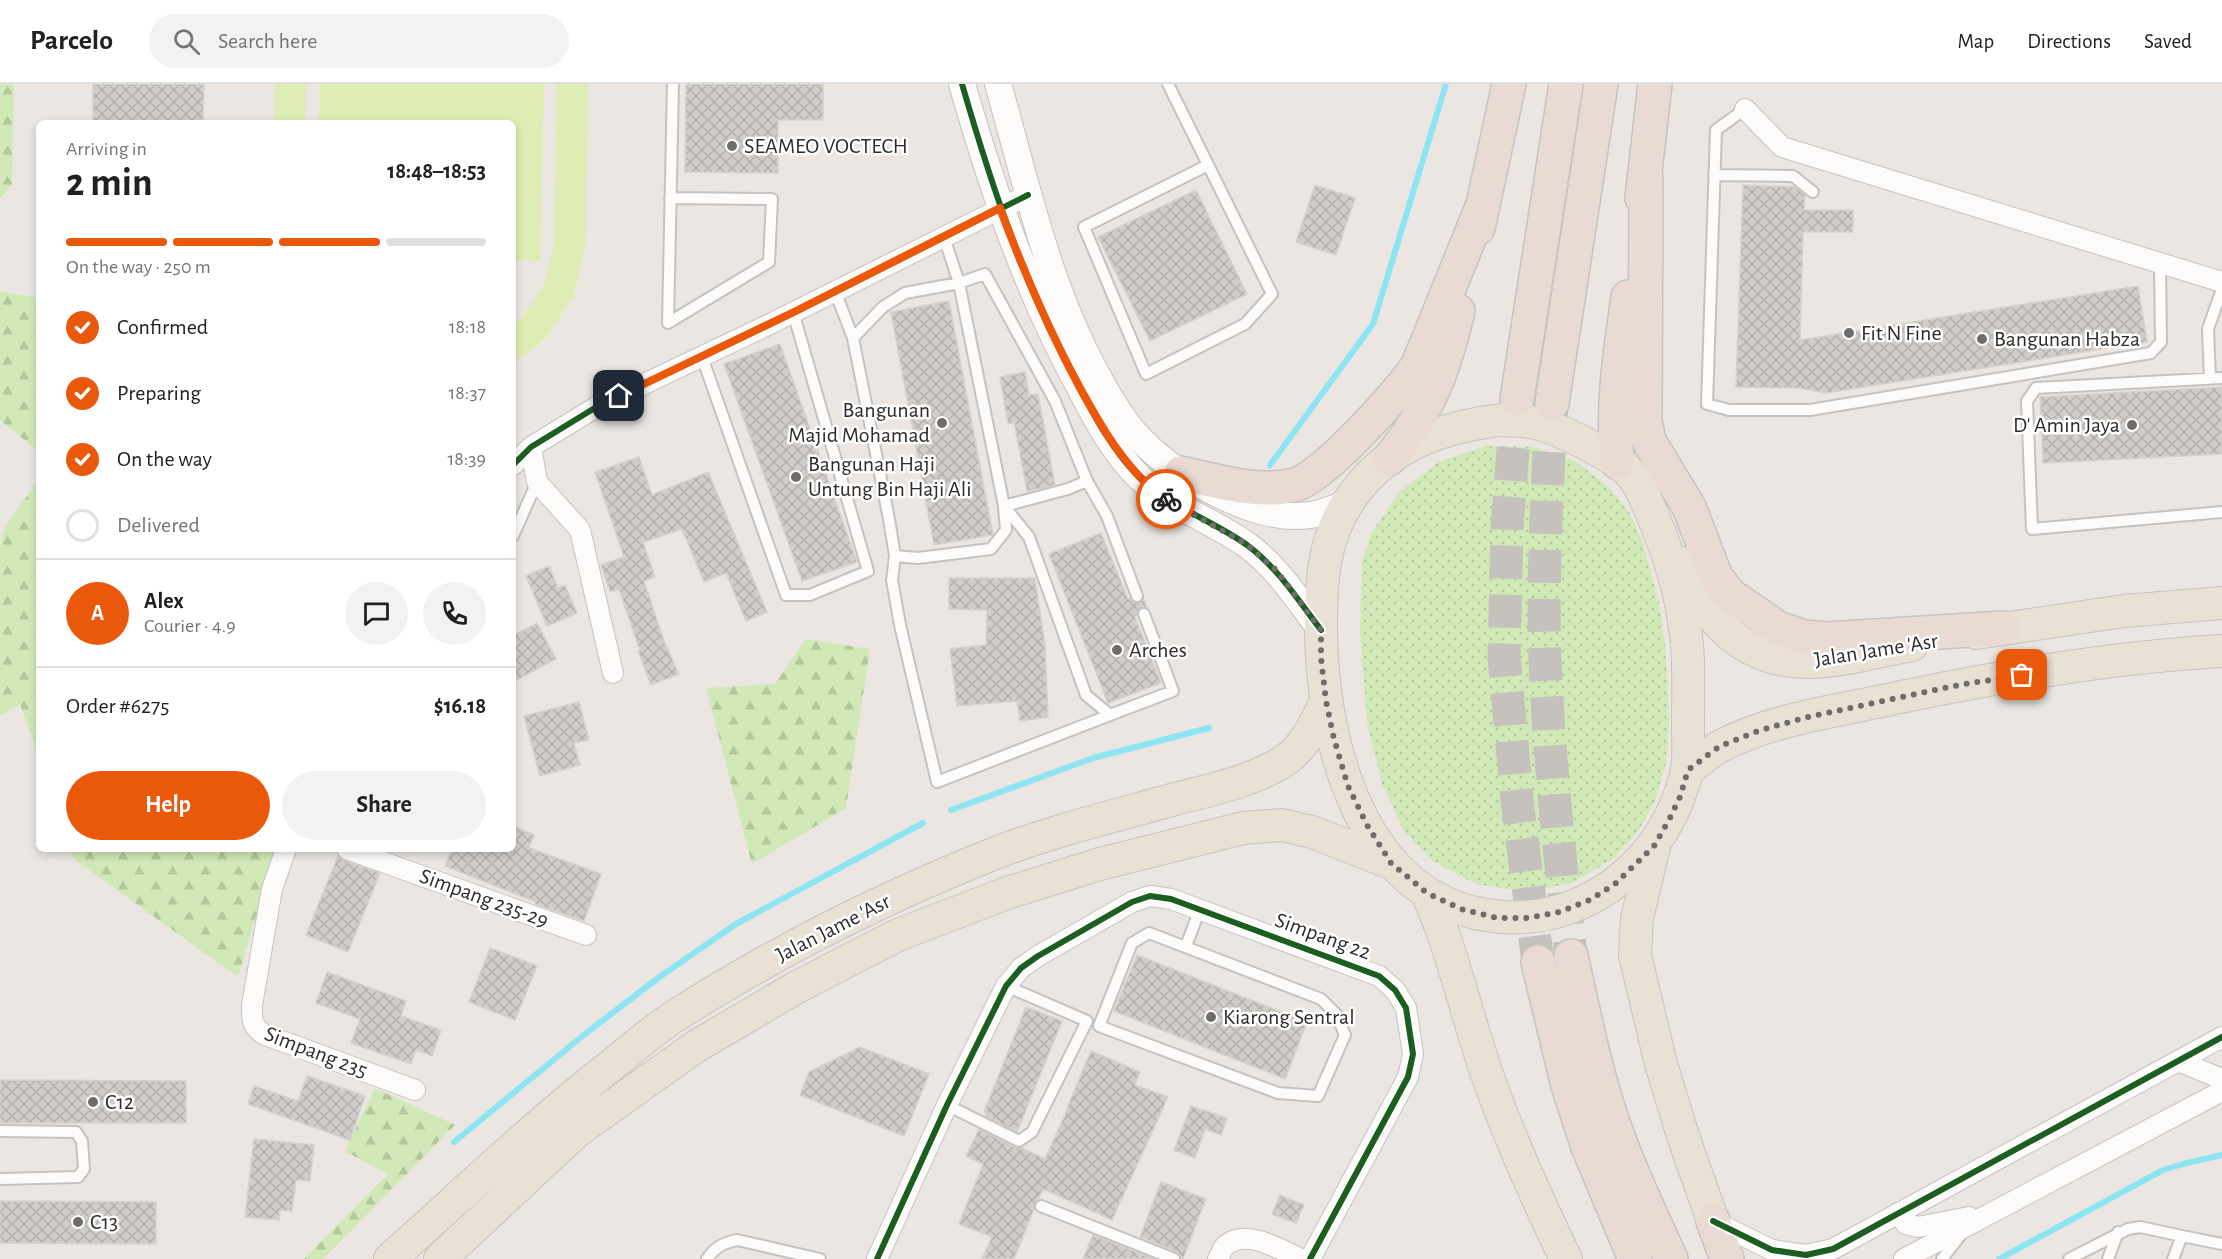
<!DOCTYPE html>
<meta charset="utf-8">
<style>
:root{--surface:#fff;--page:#f2f2f2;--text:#202124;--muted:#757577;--line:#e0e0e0;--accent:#ea580c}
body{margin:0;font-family:"Alegreya Sans",sans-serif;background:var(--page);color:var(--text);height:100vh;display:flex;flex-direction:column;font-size:22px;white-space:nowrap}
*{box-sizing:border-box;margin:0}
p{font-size:20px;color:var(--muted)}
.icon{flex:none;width:33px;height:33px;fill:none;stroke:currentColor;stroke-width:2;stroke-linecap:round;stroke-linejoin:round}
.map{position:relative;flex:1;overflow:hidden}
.side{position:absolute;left:36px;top:36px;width:480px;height:732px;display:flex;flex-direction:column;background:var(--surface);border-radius:9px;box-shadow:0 3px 9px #0003}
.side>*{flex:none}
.pin{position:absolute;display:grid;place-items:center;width:51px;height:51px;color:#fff;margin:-26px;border-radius:12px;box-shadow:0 3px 9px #0006}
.courier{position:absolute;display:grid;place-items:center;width:60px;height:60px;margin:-30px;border:4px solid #ea580c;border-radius:50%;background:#fff;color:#222;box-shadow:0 2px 8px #0007}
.overview em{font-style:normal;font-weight:700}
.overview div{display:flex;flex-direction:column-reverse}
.overview{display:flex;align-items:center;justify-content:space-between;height:102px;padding:0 30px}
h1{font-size:39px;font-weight:700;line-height:45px}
.bar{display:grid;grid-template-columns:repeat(4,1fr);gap:9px 6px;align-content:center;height:72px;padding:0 30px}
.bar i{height:8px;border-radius:4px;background:var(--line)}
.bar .on{background:var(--accent)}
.bar p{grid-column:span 4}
.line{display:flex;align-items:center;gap:15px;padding:0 30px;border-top:2px solid var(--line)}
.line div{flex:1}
.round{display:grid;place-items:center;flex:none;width:63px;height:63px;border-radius:32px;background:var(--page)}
ol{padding:0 30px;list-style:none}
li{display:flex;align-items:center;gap:18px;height:66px}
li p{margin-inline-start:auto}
li .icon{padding:6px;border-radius:50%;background:var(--accent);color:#fff;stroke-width:4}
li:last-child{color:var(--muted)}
li i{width:33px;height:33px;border:3px solid var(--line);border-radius:50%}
.primary-button{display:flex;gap:12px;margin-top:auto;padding:12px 30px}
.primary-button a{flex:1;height:69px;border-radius:36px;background:var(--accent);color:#fff;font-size:24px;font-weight:700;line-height:69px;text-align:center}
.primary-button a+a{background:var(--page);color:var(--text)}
header{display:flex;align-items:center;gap:36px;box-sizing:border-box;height:84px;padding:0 30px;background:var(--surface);border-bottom:2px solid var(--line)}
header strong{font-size:28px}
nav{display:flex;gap:33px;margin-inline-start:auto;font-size:21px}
.search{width:420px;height:54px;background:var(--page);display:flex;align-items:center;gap:15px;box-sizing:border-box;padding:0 21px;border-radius:33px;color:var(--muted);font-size:22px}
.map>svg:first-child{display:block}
.grass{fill:url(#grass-dots)}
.forest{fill:url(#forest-firs)}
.pitch{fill:#deedb3}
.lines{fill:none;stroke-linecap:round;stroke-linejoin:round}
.stream{stroke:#8de5f4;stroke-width:6}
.building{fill:url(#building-cross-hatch);stroke:#d6d2cd;stroke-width:1.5}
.motorway-tunnel{stroke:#c5c1bd;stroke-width:33;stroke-dasharray:33 16;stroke-linecap:butt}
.service-casing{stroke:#c4c3c3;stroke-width:14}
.minor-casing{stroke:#c4c3c3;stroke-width:22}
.tertiary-casing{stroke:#c4c3c3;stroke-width:28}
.primary-casing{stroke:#c6c4c2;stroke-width:34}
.motorway-casing{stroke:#c6c4c2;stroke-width:36}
.service{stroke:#fcfbfa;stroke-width:10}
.minor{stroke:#fcfbfa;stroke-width:20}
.tertiary{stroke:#fcfbfa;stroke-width:26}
.primary{stroke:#e9e1d3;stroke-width:32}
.motorway{stroke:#e9dbd4;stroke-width:33}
.cycleway-casing{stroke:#fff;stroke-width:10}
.cycleway{stroke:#1b5e20;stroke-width:6}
.done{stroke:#6f6d6b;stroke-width:6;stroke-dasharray:0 10.8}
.route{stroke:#ea580c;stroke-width:8}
.poi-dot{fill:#6f6d6b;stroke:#fff;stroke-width:2}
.labels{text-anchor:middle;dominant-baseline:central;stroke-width:5;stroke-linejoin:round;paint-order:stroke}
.poi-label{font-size:22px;fill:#2c2c2c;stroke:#fff;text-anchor:start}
.street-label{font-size:22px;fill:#2c2c2c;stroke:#fff}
</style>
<header>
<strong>Parcelo</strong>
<div class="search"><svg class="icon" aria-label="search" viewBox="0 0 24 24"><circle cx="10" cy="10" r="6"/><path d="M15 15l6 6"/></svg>Search here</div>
<nav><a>Map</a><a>Directions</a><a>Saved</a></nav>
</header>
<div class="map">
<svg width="2222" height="1175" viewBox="0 0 2222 1175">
<defs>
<pattern id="grass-dots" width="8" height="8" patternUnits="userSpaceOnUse" patternTransform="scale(1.5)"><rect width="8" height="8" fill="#d1e9b7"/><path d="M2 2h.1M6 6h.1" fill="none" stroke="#b4c89e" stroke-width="1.8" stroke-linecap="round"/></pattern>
<pattern id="forest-firs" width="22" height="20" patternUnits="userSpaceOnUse" patternTransform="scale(1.5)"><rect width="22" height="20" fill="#d1e9b7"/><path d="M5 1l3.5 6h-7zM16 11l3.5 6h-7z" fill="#b4c89e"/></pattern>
<pattern id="building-cross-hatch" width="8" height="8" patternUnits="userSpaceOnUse" patternTransform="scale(1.5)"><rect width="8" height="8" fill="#d1ceca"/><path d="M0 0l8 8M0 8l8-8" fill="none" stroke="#b4b1ae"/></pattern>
</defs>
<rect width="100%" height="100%" fill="#ebe6e1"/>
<path class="grass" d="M1486,362L1532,363L1575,377L1611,405L1630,430L1643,459L1660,523L1666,570L1669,641L1666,679L1655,717L1639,746L1614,774L1572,799L1525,808L1476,800L1433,777L1404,747L1382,700L1367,638L1360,549L1362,478L1371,450L1399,408L1439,378Z"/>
<path class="forest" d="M0,0H14L12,101L0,115Z
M0,207L39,214V368L0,336Z
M39,395V674L20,620L0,632V463L5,443Z
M806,555L870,565L846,724L752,780L706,604L775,600Z
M71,765H276L238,893L75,776Z
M375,1004L455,1041L323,1175H304L388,1090L345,1067Z"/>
<path class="pitch" d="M275,0H306L305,39H275Z
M320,0H544L540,177H513V39H319Z
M557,0H588L585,161L574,211L545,255L513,280V241L522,234L545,199L554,158Z"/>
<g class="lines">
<path class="stream" d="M1270,381L1373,240L1446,0
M951,726L1093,674L1209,644
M454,1058L585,950L658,894L736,840L923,739
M1999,1175L2163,1086L2183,1080L2222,1071"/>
</g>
<path class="building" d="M93,0H204L203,39H93Z
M686,0H823V36H778V89L685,88Z
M1315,101L1355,114L1336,171L1296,158Z
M1743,101L1795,103L1805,111L1804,126H1853V148H1803L1800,256L2138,202L2147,258L1826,309L1798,304L1736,303Z
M1196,106L1247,210L1150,257L1098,153Z
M949,217L993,451L934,461L891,228Z
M780,260L857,478L802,497L724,280Z
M1025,288L1029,311L1038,310L1055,401L1027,407L1014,338L1008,340L1000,293Z
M2222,303V370L2043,379L2040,313Z
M639,373L652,411L708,388L767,528L746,537L726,489L704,498L682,445L643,458L655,493L644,497L664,557L679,590L651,601L638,567H640L619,505L610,508L601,481L624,473L595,388Z
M1101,449L1128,515L1130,514L1136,519L1144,515L1147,524L1139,525L1137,532L1135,533L1161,599L1108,619L1049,470Z
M549,482L558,504L565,501L577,529L547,542L526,492Z
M949,494H1035L1045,562L1048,633L1020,637L1017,617L957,622L950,565L986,561L987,526L949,525Z
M537,539L556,575L513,598V552Z
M579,618L589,656L574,659L580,681L540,692L524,632Z
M513,742L534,751L529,764L601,790L584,837L535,820L536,818L445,782L452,765H513Z
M338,772L343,776L380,789L348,868L306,851Z
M490,864L537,882L515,936L469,918Z
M1137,871L1307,938L1285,995L1114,927Z
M327,888L406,917L401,932L441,946L432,972L416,966L411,980L351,959L360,935L316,919Z
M1026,923L1062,937L1017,1048L985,1032L987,1029L984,1028Z
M860,963L929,990L904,1052L800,1011L809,988Z
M1091,967L1140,988L1135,1001L1168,1013L1112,1136L1043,1105L1038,1115L1034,1120V1125L1014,1175H982L992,1153L959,1140L983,1080L966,1072L979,1045L1016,1064H1022L1045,1075L1068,1024H1067Z
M307,992L365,1012L350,1056L248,1020L254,1002L298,1017Z
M0,996L186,997V1039H0Z
M1191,1022L1227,1034L1221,1051L1205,1045L1195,1074L1174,1066Z
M254,1055L314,1061L310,1097L296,1096L292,1127L280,1126L279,1136L245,1133Z
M1161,1098L1206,1115L1183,1175L1177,1168L1140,1153Z
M1280,1111L1304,1121L1296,1139L1272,1130Z
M0,1117L156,1118V1160L0,1159Z
M1093,1151L1154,1175H1083Z"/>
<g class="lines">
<path class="motorway-tunnel" d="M1517,315L1507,443L1504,573L1518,725L1538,878
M1552,319C1547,405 1542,491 1545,577C1549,676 1560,774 1571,872"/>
<g class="service-casing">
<path id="service" d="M1168,0L1272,210L1245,240L1146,290L1084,143L1208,81
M1745,25L1716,46L1707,320L1729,326H1810L2151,269L2161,258L2160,179
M1714,91L1793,92L1813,108
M670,114L772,115L769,178L668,239L673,0
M835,207L853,254L889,435L895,472L892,496L900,541L937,698L1110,631
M853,254L883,223L905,209L959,199L985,190L1055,317L1087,397L1107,432L1137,512
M702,273L786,511H810L868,487L793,228
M2210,294L2208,245L2222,205
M2222,294L2036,304L2027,317L2032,445L2222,428
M1087,397L1068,405L1004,422L1029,453L1086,611L1110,631L1173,607L1144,530
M513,452L537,398
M895,472L918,474L991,465L1006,446L1004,422L959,199L944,153
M1149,849L1321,915L1336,930L1345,951L1318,1012L1278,1009L1099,942L1132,859Z
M1186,862L1200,825
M947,1021L1019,1057L1032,1048L1087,937L1006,902
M0,1047L76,1048L82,1057L84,1085L78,1093L0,1095
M1041,1122L1174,1175
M707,1175C715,1163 723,1159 737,1156L820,1175
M1942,1175L1963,1148
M2069,1175L2128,1145L2140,1143L2182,1152
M2108,1175L2118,1148
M2173,1175L2182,1152L2222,1160"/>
</g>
<g class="minor-casing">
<path id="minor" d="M1745,25L1782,63L2222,198
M531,363L537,398L580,446L613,589
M513,381L531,363L598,322L768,241L1028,111
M286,765L272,805L252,921C252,935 251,941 263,950L415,1006
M347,765L586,851
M2178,977L2222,995
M1898,1129L1906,1140L1918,1143L1969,1133
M1713,1137L1772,1166L1806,1171L1833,1165L2222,953
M877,1175L947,1021L1006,902L1021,884L1038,872L1132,818L1150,812L1171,815L1379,892L1395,906L1406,924L1413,970L1408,993L1310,1175
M1218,1175C1220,1172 1222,1165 1225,1162C1245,1143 1281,1166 1301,1175
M1904,1175L2222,1007"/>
</g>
<g class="tertiary-casing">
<path id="tertiary" d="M962,0C993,107 1026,205 1080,304C1096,335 1114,369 1140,394C1172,424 1212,436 1247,461C1278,484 1298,516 1321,546
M998,0C1026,98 1047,199 1096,289C1108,312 1121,334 1138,353C1158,374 1183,392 1208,405C1240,422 1279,438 1316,430C1327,427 1337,423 1347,420"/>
</g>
<g class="primary-casing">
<path id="primary" d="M1500,336C1512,337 1525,336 1535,339C1558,344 1612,371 1628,387C1639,398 1646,415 1652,430C1666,463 1679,501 1684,537C1690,571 1688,607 1688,642C1688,661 1690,680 1684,698C1667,755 1628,801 1571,823C1540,835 1508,836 1475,829C1355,800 1321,648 1321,542C1321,500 1323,457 1347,420C1382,364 1437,344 1500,336Z
M1684,479C1704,536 1744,578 1808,578C1842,578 1879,567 1912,561
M1976,549L2124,527L2222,519
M1688,686C1698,678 1709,668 1721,662C1774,634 1843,626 1901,613C2007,591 2114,573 2222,567
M1654,763L1637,834L1635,871L1661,980L1684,1055L1713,1137
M1427,809C1453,867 1466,930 1487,990C1509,1054 1537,1115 1566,1175
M390,1175C464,1109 535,1041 613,980C633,964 653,946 675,932C775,868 883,814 993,770C1052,747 1114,732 1175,715C1210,706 1249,698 1281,679C1304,665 1315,641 1326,617
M440,1175L576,1048L695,963L797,903L898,851L1007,809L1100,780L1243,744L1282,741L1312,748L1391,779"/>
</g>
<g class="motorway-casing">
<path id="motorway" d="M1646,93L1645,336L1649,357L1689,423L1716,493L1730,511L1778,544L1804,553L1827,555L2003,544
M1642,114L1655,0
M1478,144L1509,0
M1517,315L1566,0
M1552,319L1601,0
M1389,375C1430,325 1443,289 1458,227
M1617,378C1612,319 1620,271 1628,213
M1181,389C1217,397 1257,410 1294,401C1322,395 1401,307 1418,281L1482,123
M1571,872C1585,934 1597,998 1620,1058C1635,1098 1653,1136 1671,1175
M1538,878L1568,1002L1588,1063L1635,1175
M1713,1137L1727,1175"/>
</g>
<use href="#service" class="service"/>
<use href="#minor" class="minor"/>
<use href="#tertiary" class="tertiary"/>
<use href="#primary" class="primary"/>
<use href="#motorway" class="motorway"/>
<g class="cycleway-casing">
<path id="cycleway" d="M962,0C993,107 1026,205 1080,304C1096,335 1114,369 1140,394C1172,424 1212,436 1247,461C1278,484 1298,516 1321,546
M513,381L531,363L598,322L768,241L1028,111
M1713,1137L1772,1166L1806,1171L1833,1165L2222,953
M877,1175L947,1021L1006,902L1021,884L1038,872L1132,818L1150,812L1171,815L1379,892L1395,906L1406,924L1413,970L1408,993L1310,1175"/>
</g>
<use href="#cycleway" class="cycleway"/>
</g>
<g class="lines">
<path class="done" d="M1166,415L1246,460L1276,486L1321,546V574L1326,617L1334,655L1348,702L1367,741L1391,779L1427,809L1461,825L1497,834H1527L1559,828L1590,816L1615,800L1654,762L1669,736L1680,713L1688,686L1720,662L1761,646L1808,633L1959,601L2022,591"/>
<path class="route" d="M619,312L794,228L1000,124C1023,186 1048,245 1080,304C1097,335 1114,365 1138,391C1146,400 1157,407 1166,415"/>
</g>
<g class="poi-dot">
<circle cx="732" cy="62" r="6"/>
<circle cx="1849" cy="249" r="6"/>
<circle cx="1982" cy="255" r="6"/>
<circle cx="942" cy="339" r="6"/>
<circle cx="2132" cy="341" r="6"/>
<circle cx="796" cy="393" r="6"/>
<circle cx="1117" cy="566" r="6"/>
<circle cx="1211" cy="933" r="6"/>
<circle cx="93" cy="1018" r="6"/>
<circle cx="78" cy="1138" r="6"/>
</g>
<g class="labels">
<g class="poi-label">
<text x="744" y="62">SEAMEO VOCTECH</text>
<text x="1861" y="249">Fit N Fine</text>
<text x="1994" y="255">Bangunan Habza</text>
<text x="930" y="326" text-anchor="end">Bangunan<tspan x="930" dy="25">Majid Mohamad</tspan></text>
<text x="2120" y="341" text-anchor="end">D' Amin Jaya</text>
<text x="808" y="380">Bangunan Haji<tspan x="808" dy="25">Untung Bin Haji Ali</tspan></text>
<text x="1129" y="566">Arches</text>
<text x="1223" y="933">Kiarong Sentral</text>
<text x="105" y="1018">C12</text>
<text x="90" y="1138">C13</text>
</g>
<g class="street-label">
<text transform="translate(1876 566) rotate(-9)">Jalan Jame 'Asr</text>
<text transform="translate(484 814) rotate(20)">Simpang 235-29</text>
<text transform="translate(833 844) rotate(-27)">Jalan Jame 'Asr</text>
<text transform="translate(1323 852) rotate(20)">Simpang 22</text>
<text transform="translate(316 968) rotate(21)">Simpang 235</text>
</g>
</g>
</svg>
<div class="pin" style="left:2022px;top:591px;background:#ea580c"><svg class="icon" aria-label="bag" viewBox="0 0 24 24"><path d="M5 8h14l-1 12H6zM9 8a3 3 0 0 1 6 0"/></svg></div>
<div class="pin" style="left:619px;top:312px;background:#1f2937"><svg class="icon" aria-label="home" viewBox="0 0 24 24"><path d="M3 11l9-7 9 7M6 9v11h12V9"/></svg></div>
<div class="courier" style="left:1166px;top:415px"><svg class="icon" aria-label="bike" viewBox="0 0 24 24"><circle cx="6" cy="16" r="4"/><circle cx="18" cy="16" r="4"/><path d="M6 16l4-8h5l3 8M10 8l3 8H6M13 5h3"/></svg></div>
<section class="side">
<div class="overview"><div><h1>2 min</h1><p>Arriving in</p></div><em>18:48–18:53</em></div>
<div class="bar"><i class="on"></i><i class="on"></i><i class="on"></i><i></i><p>On the way · 250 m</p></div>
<ol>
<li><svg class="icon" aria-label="check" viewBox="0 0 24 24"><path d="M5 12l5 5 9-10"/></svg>Confirmed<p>18:18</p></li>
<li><svg class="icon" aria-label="check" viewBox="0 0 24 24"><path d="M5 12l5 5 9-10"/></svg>Preparing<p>18:37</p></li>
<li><svg class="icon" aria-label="check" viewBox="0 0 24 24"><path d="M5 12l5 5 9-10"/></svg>On the way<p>18:39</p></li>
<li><i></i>Delivered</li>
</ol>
<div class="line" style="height:108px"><b class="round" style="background:var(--accent);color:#fff">A</b><div><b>Alex</b><p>Courier · 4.9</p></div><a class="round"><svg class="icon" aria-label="chat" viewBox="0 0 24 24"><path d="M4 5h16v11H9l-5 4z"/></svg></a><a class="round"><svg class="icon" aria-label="phone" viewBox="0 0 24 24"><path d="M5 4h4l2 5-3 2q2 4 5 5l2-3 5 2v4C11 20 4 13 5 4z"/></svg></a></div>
<div class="line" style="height:78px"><div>Order #6275</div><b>$16.18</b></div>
<div class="primary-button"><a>Help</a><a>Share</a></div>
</section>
</div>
